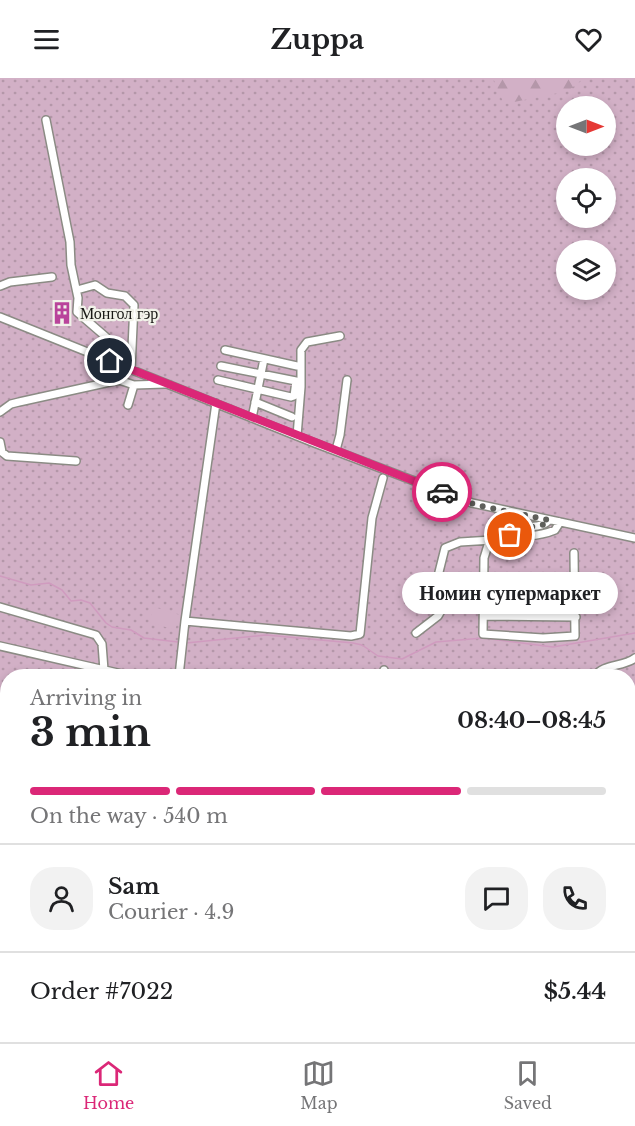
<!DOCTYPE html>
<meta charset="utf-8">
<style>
:root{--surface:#fff;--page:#f2f2f2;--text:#202124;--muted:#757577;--line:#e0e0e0;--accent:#db2777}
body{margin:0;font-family:"Libre Baskerville",serif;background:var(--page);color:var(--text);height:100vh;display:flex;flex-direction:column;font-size:22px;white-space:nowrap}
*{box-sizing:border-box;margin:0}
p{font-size:20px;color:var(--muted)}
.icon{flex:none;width:33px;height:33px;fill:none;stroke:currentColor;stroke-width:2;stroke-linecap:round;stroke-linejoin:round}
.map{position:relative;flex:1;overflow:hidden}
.details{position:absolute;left:0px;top:591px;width:636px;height:374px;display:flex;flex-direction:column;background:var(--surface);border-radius:24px 24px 0 0;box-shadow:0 3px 9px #0003}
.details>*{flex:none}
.needle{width:39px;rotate:90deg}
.fabs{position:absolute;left:556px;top:18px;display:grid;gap:12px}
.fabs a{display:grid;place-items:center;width:60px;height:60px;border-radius:50%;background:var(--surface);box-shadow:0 3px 9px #0003;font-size:30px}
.pin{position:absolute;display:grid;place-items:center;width:51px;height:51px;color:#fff;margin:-26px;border:3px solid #fff;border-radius:50%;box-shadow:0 2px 6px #0007}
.courier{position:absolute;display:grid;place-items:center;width:60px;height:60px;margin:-30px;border:4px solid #db2777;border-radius:50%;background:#fff;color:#222;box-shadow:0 2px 8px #0007}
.bubble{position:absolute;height:42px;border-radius:21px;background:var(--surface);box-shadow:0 3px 9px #0003;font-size:20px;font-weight:800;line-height:42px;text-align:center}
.headline em{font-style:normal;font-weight:800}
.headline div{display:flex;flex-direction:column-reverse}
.headline{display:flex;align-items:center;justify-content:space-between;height:102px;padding:0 30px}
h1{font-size:39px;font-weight:800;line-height:45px}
.bar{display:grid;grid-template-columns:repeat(4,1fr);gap:9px 6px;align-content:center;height:72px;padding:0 30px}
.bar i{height:8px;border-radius:4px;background:var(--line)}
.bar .selected{background:var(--accent)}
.bar p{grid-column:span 4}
.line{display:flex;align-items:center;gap:15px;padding:0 30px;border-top:2px solid var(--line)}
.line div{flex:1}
.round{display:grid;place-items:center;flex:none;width:63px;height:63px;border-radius:24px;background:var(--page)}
header{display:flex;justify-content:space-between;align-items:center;height:78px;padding:0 30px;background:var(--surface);font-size:27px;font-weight:800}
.dock{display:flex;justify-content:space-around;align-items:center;height:84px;border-top:2px solid var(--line);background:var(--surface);font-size:16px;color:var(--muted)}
.dock a{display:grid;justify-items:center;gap:3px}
.dock .selected{color:var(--accent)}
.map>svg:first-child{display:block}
.grass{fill:url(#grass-dots);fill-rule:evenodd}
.forest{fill:url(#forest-firs)}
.pitch{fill:#d2b0c6}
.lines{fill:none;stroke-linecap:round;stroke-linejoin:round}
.stream{stroke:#d09bbf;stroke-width:1.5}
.minor-casing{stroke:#8b8b84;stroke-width:10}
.minor{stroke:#fff;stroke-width:7}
.done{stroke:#5f605b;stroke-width:6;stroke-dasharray:0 10.8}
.route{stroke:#db2777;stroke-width:8}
.labels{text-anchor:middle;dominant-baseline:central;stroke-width:4.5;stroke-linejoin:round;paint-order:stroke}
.poi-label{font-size:16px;fill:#181815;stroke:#f1f2e9;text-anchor:start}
</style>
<header><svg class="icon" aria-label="menu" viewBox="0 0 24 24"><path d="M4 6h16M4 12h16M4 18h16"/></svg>Zuppa<svg class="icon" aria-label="heart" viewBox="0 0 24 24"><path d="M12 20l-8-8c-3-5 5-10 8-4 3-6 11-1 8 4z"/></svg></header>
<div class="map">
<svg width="635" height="964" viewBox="0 0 635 964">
<defs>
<pattern id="grass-dots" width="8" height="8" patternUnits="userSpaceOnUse" patternTransform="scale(1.5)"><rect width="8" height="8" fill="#d2b0c6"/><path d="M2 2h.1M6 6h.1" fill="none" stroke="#b497a9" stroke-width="1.8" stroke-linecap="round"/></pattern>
<pattern id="forest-firs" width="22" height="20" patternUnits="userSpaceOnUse" patternTransform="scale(1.5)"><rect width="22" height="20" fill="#d2b0c6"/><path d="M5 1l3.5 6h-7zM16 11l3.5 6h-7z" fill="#b497a9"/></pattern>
</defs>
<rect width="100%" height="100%" fill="#e4e5dc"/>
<path class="grass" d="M0,0H635V964H0ZM567,28H606V68H567ZM567,100H606V140H567ZM567,172H606V212H567ZM8,598H628V957H8Z"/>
<path class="forest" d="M493,0H584L568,13L504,26Z"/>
<path class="pitch" d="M154,529L180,537L175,552L149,544Z"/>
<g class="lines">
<path class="stream" d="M0,498L31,507L49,505L62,512L71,523L81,522L90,525L106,545L112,549L131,552L144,560L178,564
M186,565L266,557L353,565L362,567L378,578L402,581L436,564L483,560L553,569L635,555
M277,964L281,957"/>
<g class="minor-casing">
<path id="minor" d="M46,42L70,164L71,187L78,220L77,234L106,259L118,286
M0,208L10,204L52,199
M77,212L95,207L107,215L125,218L134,227L131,291
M0,239L312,364L472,425L635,460
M225,272L297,288
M218,302L291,319L294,318L296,303L221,288
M255,324L292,339
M128,327L134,307L165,306
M0,334L11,326L19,324L119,302L134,307
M252,340L264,281
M297,358L301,309V272L307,264L340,258
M0,364L2,374L7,378L76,383
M336,372L340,357L347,302
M549,442C540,453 519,446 506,449L488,467L484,480L483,556L543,560L575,558L574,475
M500,454C514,461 541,458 555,452L560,444
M484,501L574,503
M484,524L576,526
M0,529L96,557L102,566L104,592
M484,538L576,539
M185,543L351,558L360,556L372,440L383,400
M416,555L438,538L445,526L448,515L439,494L445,470L460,464L492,462
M0,568L131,598
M179,598L185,543L216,325
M384,598V592
M595,598C603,586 623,589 635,580
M628,622L635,621
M0,700L8,702
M0,750L8,751
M598,964L600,957
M628,964L635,935"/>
</g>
<use href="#minor" class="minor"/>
</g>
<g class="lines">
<path class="done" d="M442,414L476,427L549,442C538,456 514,442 500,454L510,457"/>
<path class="route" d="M110,283L442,414"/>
</g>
<defs>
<g id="building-bare" transform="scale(1.8)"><path d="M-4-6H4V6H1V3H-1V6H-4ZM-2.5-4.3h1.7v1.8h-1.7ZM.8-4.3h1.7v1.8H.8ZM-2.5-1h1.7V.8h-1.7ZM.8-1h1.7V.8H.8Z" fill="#b9449b" stroke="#f1f2e9" stroke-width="2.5" paint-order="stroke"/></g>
</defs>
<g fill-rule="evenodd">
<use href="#building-bare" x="62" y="235"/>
</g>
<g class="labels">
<g class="poi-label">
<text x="80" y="235">Монгол гэр</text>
</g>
</g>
</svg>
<div class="fabs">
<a><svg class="needle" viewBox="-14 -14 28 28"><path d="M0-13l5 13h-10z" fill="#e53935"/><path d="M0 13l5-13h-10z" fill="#757577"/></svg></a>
<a><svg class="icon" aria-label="locate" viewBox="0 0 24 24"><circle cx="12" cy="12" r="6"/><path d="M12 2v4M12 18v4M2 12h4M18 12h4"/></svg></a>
<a><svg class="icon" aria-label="layers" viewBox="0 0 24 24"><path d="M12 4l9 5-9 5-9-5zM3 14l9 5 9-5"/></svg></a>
</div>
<div class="pin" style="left:510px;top:457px;background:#ea580c"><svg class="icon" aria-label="bag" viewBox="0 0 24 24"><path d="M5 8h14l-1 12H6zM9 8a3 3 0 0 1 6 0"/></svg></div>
<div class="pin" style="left:110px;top:283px;background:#1f2937"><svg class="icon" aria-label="home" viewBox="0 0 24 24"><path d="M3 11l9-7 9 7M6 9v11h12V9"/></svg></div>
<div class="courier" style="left:442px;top:414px"><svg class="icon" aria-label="car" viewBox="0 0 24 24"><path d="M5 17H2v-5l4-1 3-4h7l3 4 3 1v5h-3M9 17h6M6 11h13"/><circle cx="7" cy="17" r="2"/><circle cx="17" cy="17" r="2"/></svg></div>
<div class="bubble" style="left:402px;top:494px;width:216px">Номин супермаркет</div>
<section class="details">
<div class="headline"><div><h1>3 min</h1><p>Arriving in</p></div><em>08:40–08:45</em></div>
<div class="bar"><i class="selected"></i><i class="selected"></i><i class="selected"></i><i></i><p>On the way · 540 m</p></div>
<div class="line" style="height:108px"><a class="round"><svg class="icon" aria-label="person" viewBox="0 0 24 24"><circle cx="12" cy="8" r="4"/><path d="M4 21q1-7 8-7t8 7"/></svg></a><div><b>Sam</b><p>Courier · 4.9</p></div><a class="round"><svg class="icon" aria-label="chat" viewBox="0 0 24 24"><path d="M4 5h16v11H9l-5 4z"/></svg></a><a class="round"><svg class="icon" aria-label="phone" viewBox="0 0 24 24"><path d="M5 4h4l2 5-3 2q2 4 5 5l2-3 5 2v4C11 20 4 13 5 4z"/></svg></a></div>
<div class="line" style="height:78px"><div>Order #7022</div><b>$5.44</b></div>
</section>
</div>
<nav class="dock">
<a class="selected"><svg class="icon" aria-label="home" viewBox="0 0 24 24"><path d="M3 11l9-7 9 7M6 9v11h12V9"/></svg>Home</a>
<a><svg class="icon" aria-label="map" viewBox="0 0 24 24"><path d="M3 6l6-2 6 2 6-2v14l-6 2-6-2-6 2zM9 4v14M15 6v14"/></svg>Map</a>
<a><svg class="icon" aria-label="saved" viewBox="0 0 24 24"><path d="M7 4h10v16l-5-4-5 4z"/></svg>Saved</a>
</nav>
